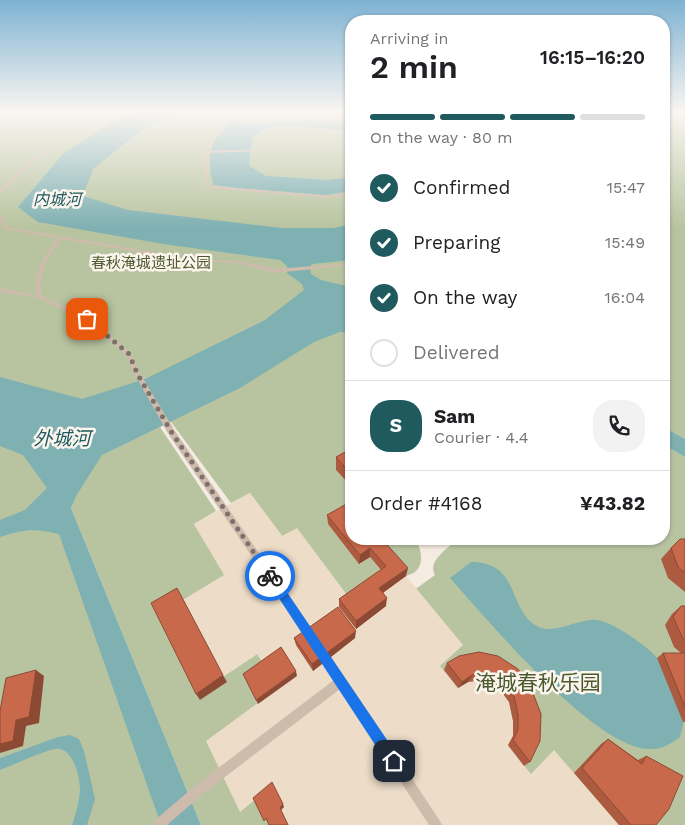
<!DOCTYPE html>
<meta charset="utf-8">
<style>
:root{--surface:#fff;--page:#f2f2f2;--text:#202124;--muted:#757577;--line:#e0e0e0;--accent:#1f5a5e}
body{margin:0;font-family:"Work Sans","Noto Sans SC",sans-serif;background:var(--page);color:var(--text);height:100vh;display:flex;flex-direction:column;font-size:19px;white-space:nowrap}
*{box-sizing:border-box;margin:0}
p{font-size:16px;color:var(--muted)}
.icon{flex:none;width:28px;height:28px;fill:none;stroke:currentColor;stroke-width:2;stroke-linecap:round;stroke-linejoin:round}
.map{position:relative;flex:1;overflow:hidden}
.side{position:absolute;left:345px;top:15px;width:325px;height:530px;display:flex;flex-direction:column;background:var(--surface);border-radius:20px;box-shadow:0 1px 4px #0004}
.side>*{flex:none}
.pin{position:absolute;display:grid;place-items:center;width:42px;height:42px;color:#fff;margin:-21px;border-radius:10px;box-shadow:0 2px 8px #0006}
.courier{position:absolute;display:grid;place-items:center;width:50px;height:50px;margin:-25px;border:4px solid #1a73e8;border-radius:50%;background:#fff;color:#222;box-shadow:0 1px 6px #0007}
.overview em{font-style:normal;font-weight:600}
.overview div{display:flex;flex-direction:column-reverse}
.overview{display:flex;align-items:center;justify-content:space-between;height:85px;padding:0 25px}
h1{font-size:32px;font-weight:600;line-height:38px}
.bar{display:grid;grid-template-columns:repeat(4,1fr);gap:8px 5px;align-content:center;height:60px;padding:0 25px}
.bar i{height:6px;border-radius:4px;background:var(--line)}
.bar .selected{background:var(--accent)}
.bar p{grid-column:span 4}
.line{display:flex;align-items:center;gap:12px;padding:0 25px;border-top:1px solid var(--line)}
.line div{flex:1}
.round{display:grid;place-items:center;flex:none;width:52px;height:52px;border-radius:20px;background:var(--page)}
ol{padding:0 25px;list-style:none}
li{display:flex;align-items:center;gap:15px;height:55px}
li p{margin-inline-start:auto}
li .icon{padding:5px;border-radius:50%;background:var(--accent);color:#fff;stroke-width:4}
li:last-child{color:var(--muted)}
li i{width:28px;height:28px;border:2px solid var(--line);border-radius:50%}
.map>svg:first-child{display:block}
.green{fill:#b8c4a0}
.plaza{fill:#ecdcc8}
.water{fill:#7fb0b2}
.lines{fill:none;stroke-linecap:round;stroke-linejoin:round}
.lane{fill:#cdbbac;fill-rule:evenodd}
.wall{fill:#ac5a40}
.shaded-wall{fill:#8c4a34}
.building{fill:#c8694b;stroke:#8c4a34}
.route{fill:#1a73e8}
.done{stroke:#7c716b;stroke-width:5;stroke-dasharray:0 9}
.labels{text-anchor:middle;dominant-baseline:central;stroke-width:5;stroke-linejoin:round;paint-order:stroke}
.far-park-label{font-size:15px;fill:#4a5a2e;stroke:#fbf5ee}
.far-water-label{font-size:16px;font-style:italic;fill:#1f5a5e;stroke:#fbf5ee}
.water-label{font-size:19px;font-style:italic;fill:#1f5a5e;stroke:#fbf5ee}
.near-park-label{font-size:21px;fill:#4a5a2e;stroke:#fbf5ee}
</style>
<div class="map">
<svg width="685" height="825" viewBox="0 0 685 825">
<rect width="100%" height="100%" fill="#f4ebe1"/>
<path class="green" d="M0,112H351V512L328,524L360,564L370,557L385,575L350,599L282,536L250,493L231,503L171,422L160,427L216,511L194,524L225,575L183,600L200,700L226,682L224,676L257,654L264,664L258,703L435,575C427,561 448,548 458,539H664V445L685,457V825H201L71,508L75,496L48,488L161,825H0Z
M664,112H685V439L664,427Z
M374,539H415C421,547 424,562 417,570C415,573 409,575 406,576Z"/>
<path class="plaza" d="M250,493L282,536L297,528L350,599L356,629L386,606L378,596L406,576L463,645L440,666L458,688L468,682L482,680L498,687L509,702L513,721V736L508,746L531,774L554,750L619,825H289L281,810L284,807L273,785L240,812L206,741L296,675L264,664L257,654L224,676L183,600L224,575L194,524Z"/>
<path class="water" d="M137,112H181L144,128L93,169L83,196L128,210L282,228H334L351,224V260L312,264L310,267L311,274L321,280L351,287V332H340L314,342L240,388L102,455L76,496L71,508L201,825H161L59,534C34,528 24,529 0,537V520L25,510L47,488L23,455L0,446V377L82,399L145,379L265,320L304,290L302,284L287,273V266L280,260L163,244L38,222L18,207L63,154L112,122Z
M303,120L351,123V131L284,125L265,129L252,138L249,166L266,176L329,180L351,177V191L326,195L238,188L214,185C209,173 208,157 213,145C217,136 224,131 228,121L253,123Z
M664,427L685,439V457L664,445Z
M471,562C521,562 507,610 537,626C555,636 578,618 597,620C611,621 649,647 657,658C660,663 682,717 683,722C683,726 681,733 680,737C670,744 661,750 649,749C594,748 487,619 450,578Z
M70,735L79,739L84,751L95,799L87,825H72C76,814 79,802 80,791C80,777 73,746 55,749C40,752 16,764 0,770V758L58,737Z"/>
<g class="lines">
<path class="lane" d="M116,112H121L84,125L71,133V135L66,137L27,168L0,195V191C17,169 42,152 64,135L0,136V134L67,133L82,123Z
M281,112L351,119V121L280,114L225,117L208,151L266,149L268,150L266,151L207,153L210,160L207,183L212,186L329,196L351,193V195L329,198L211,188L204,185L206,160L203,154L223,115Z
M0,216L2,217L8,227L193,259L239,261L275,269L351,263V265L275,273L239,263L193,261L61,239C48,258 37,272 42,296L89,318L131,353L141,375L175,431L314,633L316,636L314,639L311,641L308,639L169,435L135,375L126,355L85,320L38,298L0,292V288L36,295C32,272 45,256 57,238L4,229L0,221Z
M322,648L326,649L440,821L442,825H429L340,689L204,793L167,825H152L154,821L196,785L334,680L317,653L318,649Z"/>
</g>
<path class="wall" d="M351,449V486L336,470V457Z
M327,515L382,539L406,576L383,593L386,606L356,629L339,607V599L381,570L370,557L359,564L328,524Z
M685,539V592L668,578L661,559L671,548Z
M681,606H685V722H683L657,658L663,653H681L674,647L665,625L672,614Z
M294,638H355L313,671L296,645Z
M447,663L518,669L530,762L524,766L508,745L513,736V721L509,702L498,687L482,680L468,682L458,688L444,670Z
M608,739L638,760L646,756L656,825H619L574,773L601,744Z"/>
<path class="shaded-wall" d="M370,548V557L359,564L360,555Z
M408,568L406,576L378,596L379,588Z
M387,598L386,606L356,629V621Z
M356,631L355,638L313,671L312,664Z
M36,670L44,676L39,723L26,726L23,746L0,753V744L16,720Z
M296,671L297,676L258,704L256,700Z
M223,675L227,682L200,700L196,694Z
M472,675L468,682L458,688L462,682Z
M283,804L284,807L281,810L280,808Z"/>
<path class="building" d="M351,449V474L336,457Z
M350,502L351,503V539H382L408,568L379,588L387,598L356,621L339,599L386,566L370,548L360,555L327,515Z
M680,539H685V573L678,567L671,548Z
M177,588L223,675L196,694L151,603Z
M681,606H685V641L683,639L673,617Z
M338,607L356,631L312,664L294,638Z
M281,647L296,671L256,700L243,674Z
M479,652L498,656L518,669L531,688L541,714L540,741L530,762L513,740L518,730V715L514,696L503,681L486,673L472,675L462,682L447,663L459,656Z
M663,653H685V707Z
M36,670L29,717L16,720L13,741L0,744V711L6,678Z
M608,739L642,764L646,756L683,776L669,809L656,825H631L582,768Z
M272,782L283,804L280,808L288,825H269L266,818L264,821L253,798Z"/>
<linearGradient id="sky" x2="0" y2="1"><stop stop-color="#7eb2d2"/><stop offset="0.49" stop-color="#faf6f2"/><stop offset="1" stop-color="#faf6f2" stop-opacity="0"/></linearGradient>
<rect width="685" height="228" fill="url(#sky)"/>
<path class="route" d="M270,571L274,573L398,756L400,761L398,766L394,768L389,766L267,580L265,576Z"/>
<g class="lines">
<path class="done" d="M87,319L129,354L138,375L172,433L270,576"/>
</g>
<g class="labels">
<g class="far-park-label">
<text x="151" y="263">春秋淹城遗址公园</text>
</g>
<g class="far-water-label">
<text x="57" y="199">内城河</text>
</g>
<g class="water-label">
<text x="62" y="438">外城河</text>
</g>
<g class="near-park-label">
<text x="538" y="682">淹城春秋乐园</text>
</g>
</g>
</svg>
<div class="pin" style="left:87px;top:319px;background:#ea580c"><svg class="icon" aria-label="bag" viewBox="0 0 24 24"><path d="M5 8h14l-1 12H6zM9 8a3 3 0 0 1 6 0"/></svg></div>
<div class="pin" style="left:394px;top:761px;background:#1f2937"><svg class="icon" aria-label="home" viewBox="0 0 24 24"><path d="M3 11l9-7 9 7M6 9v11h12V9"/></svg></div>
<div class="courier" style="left:270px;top:576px"><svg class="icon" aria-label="bike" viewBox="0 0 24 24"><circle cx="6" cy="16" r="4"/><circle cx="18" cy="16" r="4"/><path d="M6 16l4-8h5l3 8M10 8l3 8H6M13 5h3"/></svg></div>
<section class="side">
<div class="overview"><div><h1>2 min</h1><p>Arriving in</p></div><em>16:15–16:20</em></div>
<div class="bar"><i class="selected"></i><i class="selected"></i><i class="selected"></i><i></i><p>On the way · 80 m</p></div>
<ol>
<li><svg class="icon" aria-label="check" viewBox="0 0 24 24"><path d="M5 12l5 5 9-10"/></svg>Confirmed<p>15:47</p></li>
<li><svg class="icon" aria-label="check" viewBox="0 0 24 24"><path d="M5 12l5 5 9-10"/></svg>Preparing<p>15:49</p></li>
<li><svg class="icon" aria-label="check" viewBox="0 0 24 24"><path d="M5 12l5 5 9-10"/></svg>On the way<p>16:04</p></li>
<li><i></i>Delivered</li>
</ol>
<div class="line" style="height:90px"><b class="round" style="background:var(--accent);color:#fff">S</b><div><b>Sam</b><p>Courier · 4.4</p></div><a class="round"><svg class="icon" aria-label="phone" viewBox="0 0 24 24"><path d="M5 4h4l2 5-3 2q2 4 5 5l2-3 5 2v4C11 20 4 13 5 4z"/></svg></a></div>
<div class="line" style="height:65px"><div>Order #4168</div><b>¥43.82</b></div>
</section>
</div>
